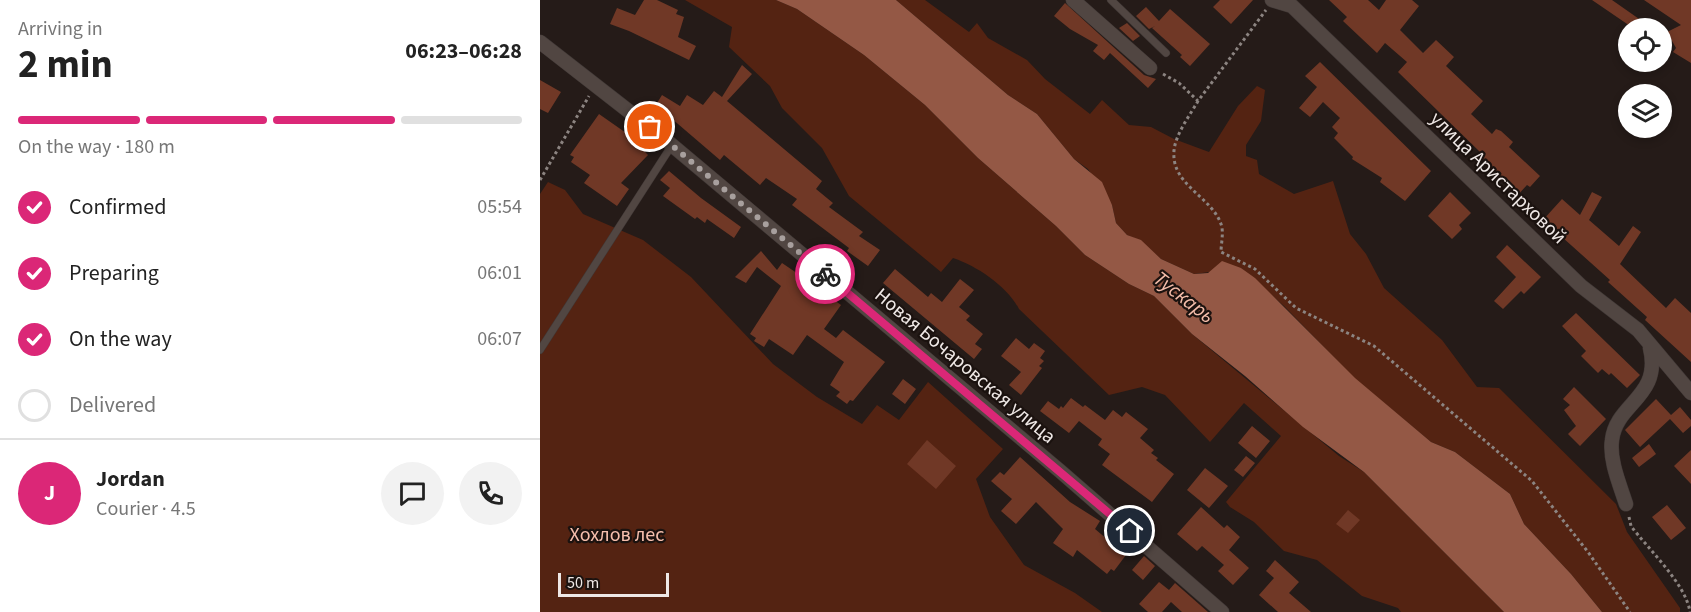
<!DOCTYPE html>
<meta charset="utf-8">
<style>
:root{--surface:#fff;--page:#f2f2f2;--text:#222;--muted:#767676;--line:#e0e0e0;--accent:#db2777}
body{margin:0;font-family:"Source Sans 3",sans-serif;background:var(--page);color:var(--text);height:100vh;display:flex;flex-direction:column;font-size:22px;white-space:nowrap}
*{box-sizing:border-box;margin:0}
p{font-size:20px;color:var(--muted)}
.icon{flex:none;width:33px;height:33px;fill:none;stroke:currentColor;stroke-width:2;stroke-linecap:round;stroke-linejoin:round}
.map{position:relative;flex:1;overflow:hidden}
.details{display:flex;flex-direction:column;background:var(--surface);width:540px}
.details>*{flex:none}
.tools{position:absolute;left:1078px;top:18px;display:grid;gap:12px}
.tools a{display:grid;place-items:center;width:54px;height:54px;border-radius:50%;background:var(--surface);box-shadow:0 3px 9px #0003;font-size:30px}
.scale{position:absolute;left:18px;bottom:15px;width:111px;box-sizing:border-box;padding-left:6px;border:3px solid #efe8e6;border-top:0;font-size:16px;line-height:21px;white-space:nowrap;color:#efe8e6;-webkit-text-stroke:4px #1b120f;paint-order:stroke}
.pin{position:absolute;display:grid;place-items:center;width:51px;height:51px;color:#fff;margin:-26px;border:3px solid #fff;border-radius:50%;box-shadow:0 2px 6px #0007}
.courier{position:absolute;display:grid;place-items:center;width:60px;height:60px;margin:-30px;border:4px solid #db2777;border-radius:50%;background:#fff;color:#222;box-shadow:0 2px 8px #0007}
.summary em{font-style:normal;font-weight:700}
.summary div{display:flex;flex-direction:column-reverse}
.summary{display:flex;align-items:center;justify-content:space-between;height:102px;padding:0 18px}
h1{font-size:39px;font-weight:700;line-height:45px}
.bar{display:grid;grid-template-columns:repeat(4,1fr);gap:9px 6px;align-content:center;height:72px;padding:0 18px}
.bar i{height:8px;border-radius:4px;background:var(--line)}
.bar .on{background:var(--accent)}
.bar p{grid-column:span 4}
.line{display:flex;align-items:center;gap:15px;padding:0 18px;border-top:2px solid var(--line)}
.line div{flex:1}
.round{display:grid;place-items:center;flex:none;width:63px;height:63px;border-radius:32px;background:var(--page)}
ol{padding:0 18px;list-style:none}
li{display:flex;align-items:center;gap:18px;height:66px}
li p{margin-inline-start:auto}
li .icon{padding:6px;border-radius:50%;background:var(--accent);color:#fff;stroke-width:4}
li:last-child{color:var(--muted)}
li i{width:33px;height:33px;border:3px solid var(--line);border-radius:50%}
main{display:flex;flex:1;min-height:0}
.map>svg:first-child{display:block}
.green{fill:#542312}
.water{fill:#945845}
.building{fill:#703826}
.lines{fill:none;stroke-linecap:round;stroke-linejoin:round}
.lane-casing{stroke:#403836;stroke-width:8}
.street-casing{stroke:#403836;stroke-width:15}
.path{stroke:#8c8481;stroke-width:3;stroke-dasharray:3 3;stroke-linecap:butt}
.lane{stroke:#514642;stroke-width:7}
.street{stroke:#514642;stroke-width:14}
.done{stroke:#a8a09e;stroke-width:6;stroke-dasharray:0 10.8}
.route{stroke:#db2777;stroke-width:8}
.labels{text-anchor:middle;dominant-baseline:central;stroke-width:4.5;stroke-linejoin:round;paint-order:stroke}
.street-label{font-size:20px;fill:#efe8e6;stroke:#1b120f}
.park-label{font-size:20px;fill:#f5beac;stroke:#1b120f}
.water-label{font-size:21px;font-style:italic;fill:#f4bdaa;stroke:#1b120f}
</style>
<main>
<section class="details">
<div class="summary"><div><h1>2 min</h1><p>Arriving in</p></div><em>06:23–06:28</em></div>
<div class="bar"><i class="on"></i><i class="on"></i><i class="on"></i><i></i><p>On the way · 180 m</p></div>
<ol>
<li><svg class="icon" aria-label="check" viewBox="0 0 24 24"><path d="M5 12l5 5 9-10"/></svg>Confirmed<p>05:54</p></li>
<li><svg class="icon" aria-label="check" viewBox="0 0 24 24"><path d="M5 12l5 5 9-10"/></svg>Preparing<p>06:01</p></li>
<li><svg class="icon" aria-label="check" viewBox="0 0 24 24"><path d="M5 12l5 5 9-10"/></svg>On the way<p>06:07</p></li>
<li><i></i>Delivered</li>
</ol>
<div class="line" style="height:108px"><b class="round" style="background:var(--accent);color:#fff">J</b><div><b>Jordan</b><p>Courier · 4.5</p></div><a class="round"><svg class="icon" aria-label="chat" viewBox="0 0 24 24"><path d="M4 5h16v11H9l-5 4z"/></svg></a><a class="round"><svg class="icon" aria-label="phone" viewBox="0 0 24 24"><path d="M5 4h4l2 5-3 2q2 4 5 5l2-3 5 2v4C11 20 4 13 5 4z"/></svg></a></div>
</section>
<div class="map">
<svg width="1151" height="612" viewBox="0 0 1151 612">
<rect width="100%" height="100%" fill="#251b18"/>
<path class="green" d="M145,0H236L257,9L324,55L385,105L438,158L516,226L545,255L589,284L614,296L652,334L799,456L824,472L964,612H861L858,608L822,596L777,560L744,551L714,522L690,507L686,502L741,436L704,403L670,442L625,395L602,387L569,395L479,309C467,286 437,266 413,258L401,272L309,196L282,148L242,108L230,86L189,47L192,27Z
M356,0H385L429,32L437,23L448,38L487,60L505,79L550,114L562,100L589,125L611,127L634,139L669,152L698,106L717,86L725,90L721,121L706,145V156L717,160L719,174L754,194L793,181L810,234L826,254L844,288L902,340L937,387L959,388L1076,504L1087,532L1140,608V612H1062L1031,574L984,524L970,494L915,452L891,442L814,378L744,306L701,268L654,274L621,259L601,241L587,235L576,223L572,205L548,169L534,159L497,114L468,95Z
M8,182L25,190L43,214L103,240L151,277L233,364L277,397L322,424L337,405L359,420L388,382L463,449L436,479L450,517L484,565L535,593L562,612H0V194Z"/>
<path class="water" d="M236,0H356L468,95L497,114L534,159L562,182L572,205L576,223L587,235L601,240L621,259L654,274L668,273L682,261L701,268L715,278L815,378L891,442L915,452L970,494L984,524L1031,574L1062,612H964L824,472L763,427L705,376L652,334L614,296L589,284L545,255L516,226L438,158L385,105L324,55L257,9Z"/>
<path class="building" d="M104,0H117L138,10L136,14L144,17L138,37L156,46L149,60L89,31L70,24L77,8L95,15Z
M680,0H713L691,24L673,7Z
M789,0H828L839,10L846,0H872L879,6L860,30L883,53L896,40L914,57L906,66L943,101L931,114L952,134L956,129L961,131L973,142L969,147L1000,176L990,187L987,185L977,196L938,154L940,152L858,72L867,62L845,43L837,53L803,21L807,17Z
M1052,0H1072L1112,28H1093Z
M1104,0H1151V63L1133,52L1136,48L1127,32L1141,25Z
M525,3L604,75L616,79L608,88L570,53L564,60L553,51L558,45L530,29L514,16Z
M606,7L619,21L630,9L670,44L650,66L640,57L642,55L612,28L615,26L609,29L596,16Z
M587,23L600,36L593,41L579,28Z
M780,62L891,171L865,201L840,182L842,178L812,159L813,157L794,138L798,133L792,127L800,118L783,102L770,117L759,108L777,87L765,76Z
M202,65L212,74L187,101L282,181L276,189L293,203L289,207L323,232L319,236L340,250L328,266L307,251L309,248L252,205L257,199L226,178L220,185L184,155L180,160L131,118L114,108L122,95L140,106L147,95L163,105L174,91L182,97Z
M0,80L21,92L8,113L0,109Z
M59,114L89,135L108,155L81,183L89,189L77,206L44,183L50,175L31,162L34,157L30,155Z
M129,171L161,198L201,227L194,238L167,219L165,223L157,217L155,219L123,196L130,188L120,180Z
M910,192L931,213L919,225L922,229L912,239L888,216Z
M1052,192L1062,197L1049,220L1079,246L1093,226L1101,232L1080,264L1126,308L1135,298L1151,313V362L1105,320L1107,317L1068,282L1070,280L1003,220L1022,199L1040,215Z
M967,245L1001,277L984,294L981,291L963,309L954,301L976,277L956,257Z
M221,251L237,270L242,263L270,282L272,278L282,285L279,289L301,305L284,329L296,338L303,330L345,362L313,401L310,400L307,404L296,396L300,392L290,385L304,362L267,335L253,355L229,339L224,347L214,341L216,338L210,334L241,286L217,267L206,283L195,277Z
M355,269L388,297L391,293L402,302L420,279L434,290L419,307L430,316L426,320L443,334L435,344L442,349L434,359L343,283Z
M1036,313L1100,375L1087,388L1071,373L1069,375L1062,369L1058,373L1041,356L1046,351L1022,326Z
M476,338L489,349L494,343L505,351L500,358L504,361L499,366L502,368L481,395L469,385L481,372L461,356Z
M363,379L376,389L365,404L352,394Z
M1034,387L1066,419L1040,446L1028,434L1036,426L1024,410L1030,405L1023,399Z
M531,398L543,407L545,405L565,420L573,410L582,417L586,412L608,429L600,438L614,450L611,453L618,458L616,460L634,474L612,502L562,465L570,454L558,445L562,439L539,421L529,433L500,411L508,401L519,409L521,406L523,408Z
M1116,399L1131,415L1140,407L1151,420V426L1143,433L1130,419L1100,447L1085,430Z
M712,426L730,441L716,458L698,443Z
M387,440L416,466L396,489L367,464Z
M1109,444L1116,454L1099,467L1092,458Z
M1151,450V484L1134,466Z
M706,456L715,463L703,477L694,470Z
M480,457L530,502L560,521L555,529L586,555L574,571L571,569L567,574L537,550L533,557L513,543L523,529L496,502L476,524L461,511L472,499L451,481L460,472L464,475Z
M665,468L688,486L669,508L647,490Z
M1127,505L1146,528L1131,540L1112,517Z
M661,507L684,528L687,525L700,537L689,550L709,568L693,585L678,571L684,565L662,546L657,551L637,534Z
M808,510L820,520L808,533L796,524Z
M604,556L615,566L603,580L592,570Z
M735,560L759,582L749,593L771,612H738L719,595L734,578L726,571Z
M619,582L629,590L635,583L668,612H642L631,602L622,612H608L599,604Z"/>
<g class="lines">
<g class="lane-casing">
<path id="lane" d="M571,0L626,53
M0,350L132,145"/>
</g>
<g class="street-casing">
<path id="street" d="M533,0L610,68
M732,0L752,6L1041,286L1098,330L1151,393
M0,42L127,141L520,471L682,612
M1086,504C1080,485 1069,460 1072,440C1076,403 1122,397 1110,348"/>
</g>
<path class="path" d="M623,74L639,83L658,101L726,10
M658,101C650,115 635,135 634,151C631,185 671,196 681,224C684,232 681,244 681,252L715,269L756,308L834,346L992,481L1048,552L1090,612
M0,180L49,96
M1089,517L1091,526C1108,549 1146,584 1150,612"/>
<use href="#lane" class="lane"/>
<use href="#street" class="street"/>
</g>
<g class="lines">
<path class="done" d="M110,127L285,274"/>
<path class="route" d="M285,274L590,531"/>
</g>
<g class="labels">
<g class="street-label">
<text transform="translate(958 178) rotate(44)">улица Аристарховой</text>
<text transform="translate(425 366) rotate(40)">Новая Бочаровская улица</text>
</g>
<g class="park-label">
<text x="77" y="535">Хохлов лес</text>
</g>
<g class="water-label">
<text transform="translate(644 297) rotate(38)">Тускарь</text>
</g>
</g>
</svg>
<div class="tools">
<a><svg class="icon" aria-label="locate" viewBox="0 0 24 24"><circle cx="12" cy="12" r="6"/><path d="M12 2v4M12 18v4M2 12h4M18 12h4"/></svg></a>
<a><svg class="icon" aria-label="layers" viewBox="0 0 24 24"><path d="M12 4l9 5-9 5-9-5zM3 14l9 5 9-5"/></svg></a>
</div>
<div class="scale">50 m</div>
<div class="pin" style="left:110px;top:127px;background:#ea580c"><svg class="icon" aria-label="bag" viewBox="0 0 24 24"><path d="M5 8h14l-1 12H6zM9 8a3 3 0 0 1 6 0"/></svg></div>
<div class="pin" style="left:590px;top:531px;background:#1f2937"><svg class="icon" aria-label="home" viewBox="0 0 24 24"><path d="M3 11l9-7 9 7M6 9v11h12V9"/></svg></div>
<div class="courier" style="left:285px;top:274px"><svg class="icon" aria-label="bike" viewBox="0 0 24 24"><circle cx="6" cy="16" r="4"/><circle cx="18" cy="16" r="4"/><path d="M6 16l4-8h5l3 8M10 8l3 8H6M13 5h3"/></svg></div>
</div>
</main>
